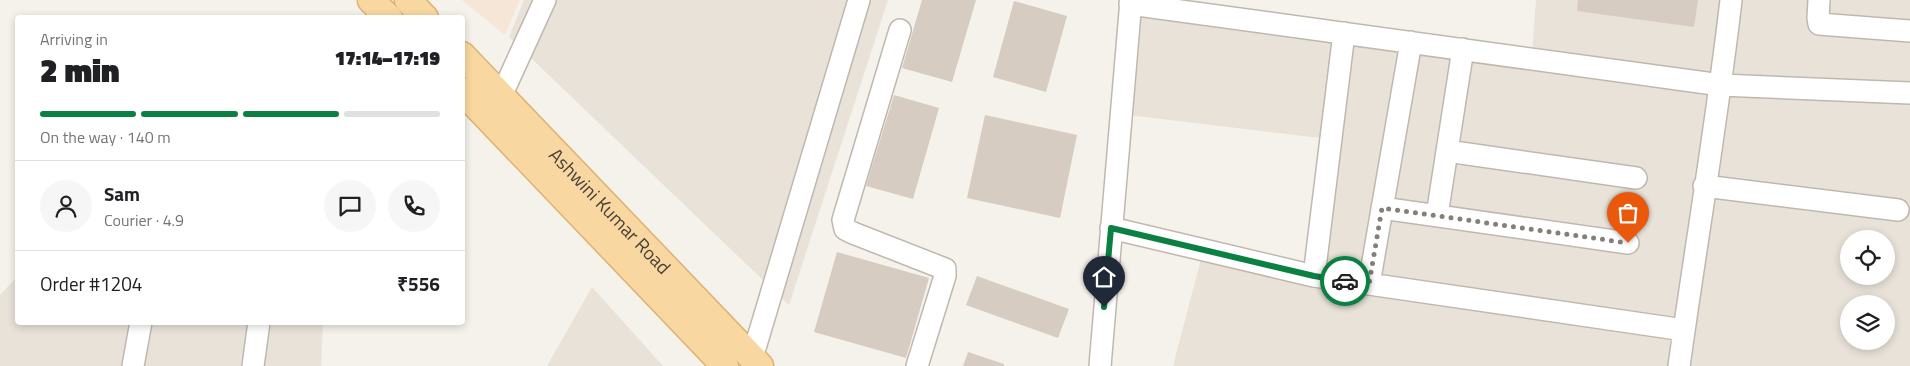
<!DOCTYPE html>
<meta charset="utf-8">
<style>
:root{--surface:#fff;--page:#f6f6f6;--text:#202124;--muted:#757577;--line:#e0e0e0;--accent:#0b8043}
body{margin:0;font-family:"Titillium Web",sans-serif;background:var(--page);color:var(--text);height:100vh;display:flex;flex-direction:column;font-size:19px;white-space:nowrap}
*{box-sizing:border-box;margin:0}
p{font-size:16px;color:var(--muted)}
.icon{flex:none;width:28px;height:28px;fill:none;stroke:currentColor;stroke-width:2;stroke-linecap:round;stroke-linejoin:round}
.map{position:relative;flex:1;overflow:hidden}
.sheet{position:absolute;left:15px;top:15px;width:450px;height:310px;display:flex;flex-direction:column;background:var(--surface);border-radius:5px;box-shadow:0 2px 8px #0003}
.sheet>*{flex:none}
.fabs{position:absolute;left:1840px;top:230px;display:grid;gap:10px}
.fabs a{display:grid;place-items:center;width:55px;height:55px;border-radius:50%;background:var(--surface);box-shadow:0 2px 8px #0003;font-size:25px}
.pin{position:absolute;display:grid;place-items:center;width:42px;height:42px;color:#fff;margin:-51px -21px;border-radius:50% 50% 50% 0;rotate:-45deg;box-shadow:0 0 5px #0007}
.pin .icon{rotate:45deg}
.courier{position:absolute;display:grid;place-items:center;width:50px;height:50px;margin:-25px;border:4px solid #0b8043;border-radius:50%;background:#fff;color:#222;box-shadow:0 1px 6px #0007}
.headline em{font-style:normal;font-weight:800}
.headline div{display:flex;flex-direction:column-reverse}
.headline{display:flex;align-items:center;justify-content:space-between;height:85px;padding:0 25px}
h1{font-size:32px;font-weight:800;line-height:38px}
.bar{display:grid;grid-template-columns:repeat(4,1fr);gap:8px 5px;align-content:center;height:60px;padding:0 25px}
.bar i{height:6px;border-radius:4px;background:var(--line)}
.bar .on{background:var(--accent)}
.bar p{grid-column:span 4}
.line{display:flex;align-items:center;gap:12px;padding:0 25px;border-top:1px solid var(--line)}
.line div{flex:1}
.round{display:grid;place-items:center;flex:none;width:52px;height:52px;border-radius:26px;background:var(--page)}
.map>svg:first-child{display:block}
.residential{fill:#e8e2d9;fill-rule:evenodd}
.commercial{fill:#f5e6d8}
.building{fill:#d6ccc1}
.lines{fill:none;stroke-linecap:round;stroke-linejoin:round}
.minor-casing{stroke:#c0b8ae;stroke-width:24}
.major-casing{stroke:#deb270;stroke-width:29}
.minor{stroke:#fff;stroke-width:21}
.major{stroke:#f9d7a0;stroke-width:26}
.done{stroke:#857f77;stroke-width:5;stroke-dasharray:0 9}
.route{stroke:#0b8043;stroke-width:6}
.labels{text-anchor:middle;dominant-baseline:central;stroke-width:4;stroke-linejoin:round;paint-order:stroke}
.street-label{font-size:19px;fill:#494139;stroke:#fff}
</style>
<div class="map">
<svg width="1910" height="366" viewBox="0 0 1910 366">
<rect width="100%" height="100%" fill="#f5f1eb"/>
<path class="residential" d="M524,0H888L789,305L509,37Z
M1536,0H1910V366H1173L1201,259L1321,286L1337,140L1128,115L1140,12L1531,66ZM1849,239H1886V276H1849ZM1849,304H1886V341H1849Z
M17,277L18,322L323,323L321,366H0V295Z
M592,287L663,366H547Z"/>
<path class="commercial" d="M462,0H520L505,35Z"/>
<path class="building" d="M922,0H976L952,82L902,68Z
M1578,0H1698L1694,27L1577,11Z
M1014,1L1067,16L1046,92L993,77Z
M894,95L939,108L913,199L866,186Z
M985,115L1077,135L1060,218L967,198Z
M837,252L929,278L906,358L814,332Z
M977,276L1069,309L1058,338L966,305Z
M968,352L1004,364V366H963Z"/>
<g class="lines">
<g class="minor-casing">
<path id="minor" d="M1819,0L1818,18L1819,24L1910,31
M1130,4L1721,85L1910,93
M900,30L843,220L845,229L853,233L945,269V276L917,366
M1344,33L1314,276L1684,330
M502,94L545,0
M1447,151L1636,178
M1704,186L1898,210
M1382,208L1628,243
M1437,215L1463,49
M1111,228L1314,276
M1369,284L1411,42
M752,358L859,0
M133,366L141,322
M253,366L259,322
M1100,366L1131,0
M1679,366C1696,244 1717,122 1731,0"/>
</g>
<g class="major-casing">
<g id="major">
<path d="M371,0L389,18"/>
<path d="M408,0L425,18"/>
<path id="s1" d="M462,55L760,366"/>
<path d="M462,91L725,366"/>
</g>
</g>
<use href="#minor" class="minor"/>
<use href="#major" class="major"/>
</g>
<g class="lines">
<path class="done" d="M1345,281L1369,284L1382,208L1628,243"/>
<path class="route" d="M1104,307L1111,228L1314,276L1345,281"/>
</g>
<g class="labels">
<g class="street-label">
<text stroke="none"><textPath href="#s1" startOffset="215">Ashwini Kumar Road</textPath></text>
</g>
</g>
</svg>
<div class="fabs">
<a><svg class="icon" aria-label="locate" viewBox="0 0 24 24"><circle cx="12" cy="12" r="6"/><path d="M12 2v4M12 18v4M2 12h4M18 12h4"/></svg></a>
<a><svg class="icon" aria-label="layers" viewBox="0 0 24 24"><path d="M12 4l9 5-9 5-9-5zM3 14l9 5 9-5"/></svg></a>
</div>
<div class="pin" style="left:1628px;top:243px;background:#ea580c"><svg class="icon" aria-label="bag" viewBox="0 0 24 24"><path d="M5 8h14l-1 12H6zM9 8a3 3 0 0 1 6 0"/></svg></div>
<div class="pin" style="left:1104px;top:307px;background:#1f2937"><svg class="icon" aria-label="home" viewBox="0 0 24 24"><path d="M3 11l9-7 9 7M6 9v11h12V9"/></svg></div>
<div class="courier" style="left:1345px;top:281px"><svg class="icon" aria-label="car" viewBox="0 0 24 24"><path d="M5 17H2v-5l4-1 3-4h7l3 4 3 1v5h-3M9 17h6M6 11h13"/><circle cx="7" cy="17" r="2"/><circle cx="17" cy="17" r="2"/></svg></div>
<section class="sheet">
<div class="headline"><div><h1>2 min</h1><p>Arriving in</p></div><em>17:14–17:19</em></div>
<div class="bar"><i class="on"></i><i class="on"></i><i class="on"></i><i></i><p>On the way · 140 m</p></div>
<div class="line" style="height:90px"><a class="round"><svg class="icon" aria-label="person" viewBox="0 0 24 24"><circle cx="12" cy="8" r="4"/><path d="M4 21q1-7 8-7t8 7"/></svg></a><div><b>Sam</b><p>Courier · 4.9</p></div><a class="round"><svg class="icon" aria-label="chat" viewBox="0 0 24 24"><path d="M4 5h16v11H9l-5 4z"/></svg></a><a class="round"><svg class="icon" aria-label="phone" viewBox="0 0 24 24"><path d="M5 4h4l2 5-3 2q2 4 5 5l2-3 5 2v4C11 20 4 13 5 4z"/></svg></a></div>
<div class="line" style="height:65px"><div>Order #1204</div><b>₹556</b></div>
</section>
</div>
